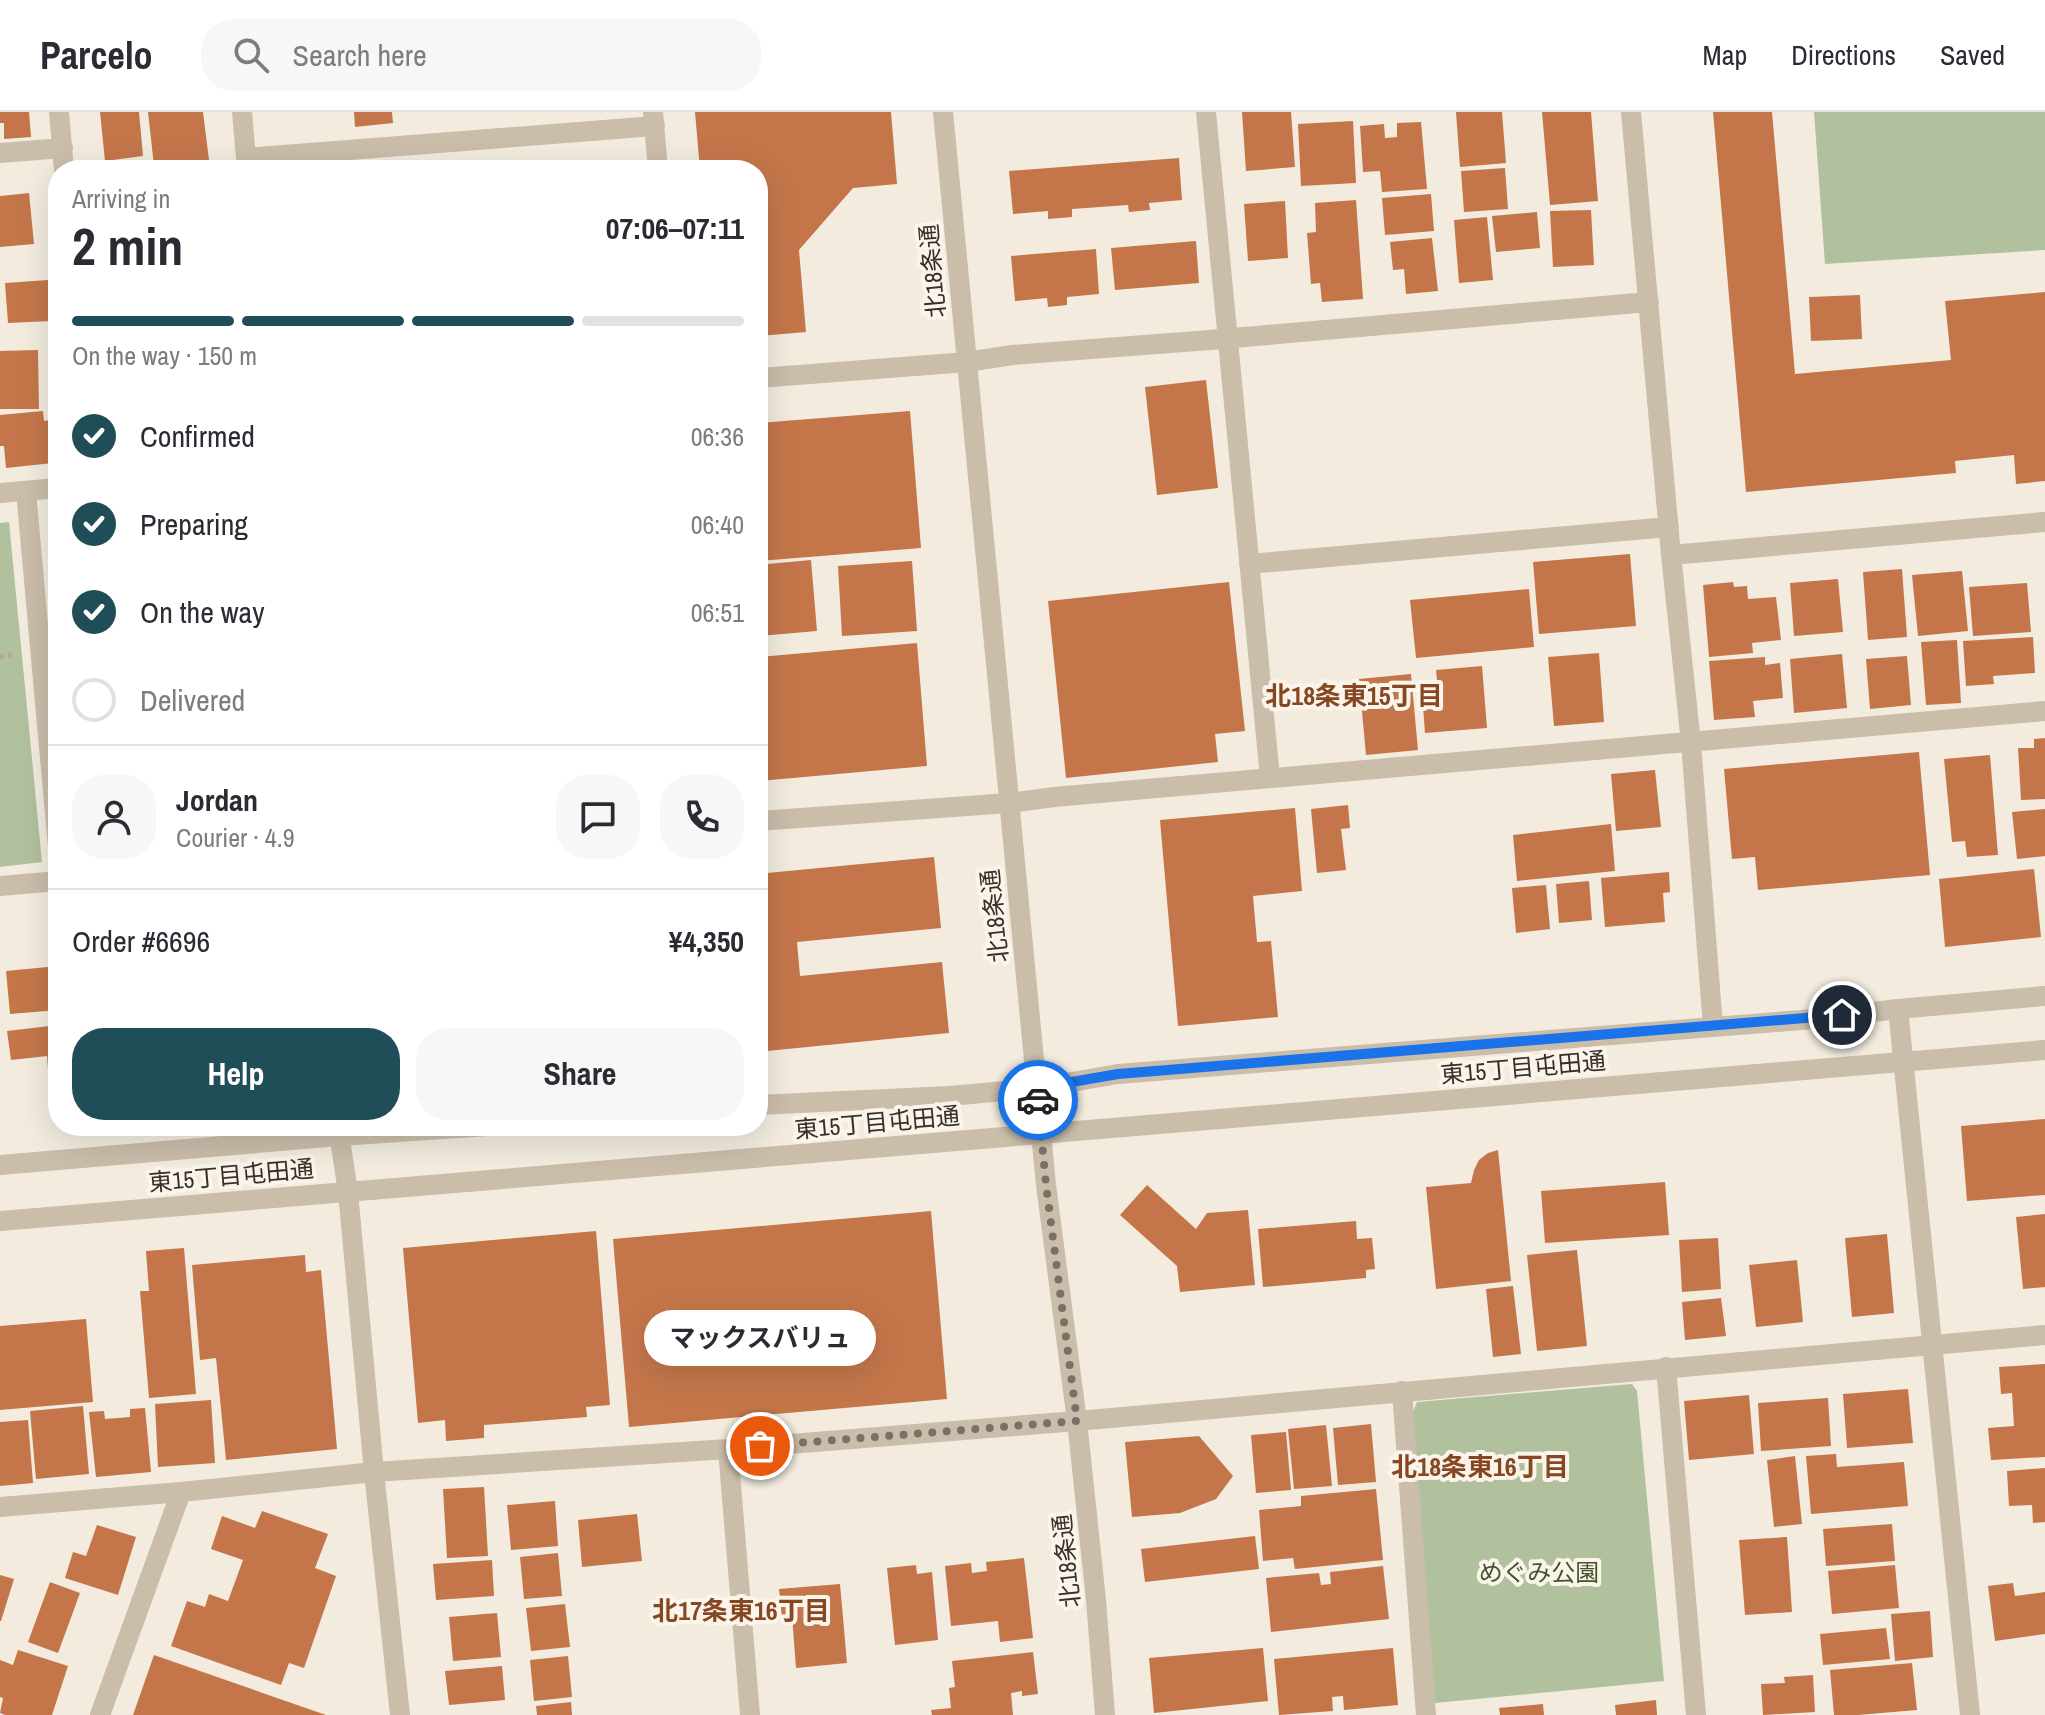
<!DOCTYPE html>
<meta charset="utf-8">
<style>
:root{--surface:#fff;--page:#f7f7f7;--text:#2b2b33;--muted:#7c7c81;--line:#e1e1e2;--accent:#1f4e59}
body{margin:0;font-family:"Archivo Narrow","Noto Sans JP",sans-serif;background:var(--page);color:var(--text);height:100vh;display:flex;flex-direction:column;font-size:30px;white-space:nowrap}
*{box-sizing:border-box;margin:0}
p{font-size:26px;color:var(--muted)}
.icon{flex:none;width:44px;height:44px;fill:none;stroke:currentColor;stroke-width:2;stroke-linecap:round;stroke-linejoin:round}
.map{position:relative;flex:1;overflow:hidden}
.panel{position:absolute;left:48px;top:48px;width:720px;height:976px;display:flex;flex-direction:column;background:var(--surface);border-radius:32px;box-shadow:0 8px 32px #0002}
.panel>*{flex:none}
.pin{position:absolute;display:grid;place-items:center;width:68px;height:68px;color:#fff;margin:-34px;border:4px solid #fff;border-radius:50%;box-shadow:0 2px 8px #0007}
.courier{position:absolute;display:grid;place-items:center;width:80px;height:80px;margin:-40px;border:6px solid #1a73e8;border-radius:50%;background:#fff;color:#222;box-shadow:0 2px 10px #0007}
.bubble{position:absolute;height:56px;border-radius:28px;background:var(--surface);box-shadow:0 8px 32px #0002;font-size:26px;font-weight:700;line-height:56px;text-align:center}
.summary em{font-style:normal;font-weight:700}
.summary div{display:flex;flex-direction:column-reverse}
.summary{display:flex;align-items:center;justify-content:space-between;height:136px;padding:0 24px}
h1{font-size:52px;font-weight:700;line-height:60px}
.bar{display:grid;grid-template-columns:repeat(4,1fr);gap:12px 8px;align-content:center;height:96px;padding:0 24px}
.bar i{height:10px;border-radius:6px;background:var(--line)}
.bar .current{background:var(--accent)}
.bar p{grid-column:span 4}
.line{display:flex;align-items:center;gap:20px;padding:0 24px;border-top:2px solid var(--line)}
.line div{flex:1}
.round{display:grid;place-items:center;flex:none;width:84px;height:84px;border-radius:32px;background:var(--page)}
ol{padding:0 24px;list-style:none}
li{display:flex;align-items:center;gap:24px;height:88px}
li p{margin-inline-start:auto}
li .icon{padding:8px;border-radius:50%;background:var(--accent);color:#fff;stroke-width:4}
li:last-child{color:var(--muted)}
li i{width:44px;height:44px;border:4px solid var(--line);border-radius:50%}
.primary-button{display:flex;gap:16px;margin-top:auto;padding:16px 24px}
.primary-button a{flex:1;height:92px;border-radius:32px;background:var(--accent);color:#fff;font-size:32px;font-weight:700;line-height:92px;text-align:center}
.primary-button a+a{background:var(--page);color:var(--text)}
header{display:flex;align-items:center;gap:48px;box-sizing:border-box;height:112px;padding:0 40px;background:var(--surface);border-bottom:2px solid var(--line)}
header strong{font-size:38px}
nav{display:flex;gap:44px;margin-inline-start:auto;font-size:28px}
.search{width:560px;height:72px;background:var(--page);display:flex;align-items:center;gap:20px;box-sizing:border-box;padding:0 28px;border-radius:32px;color:var(--muted);font-size:30px}
.map>svg:first-child{display:block}
.green{fill:#b1c19e}
.building{fill:#c4764a}
.lines{fill:none;stroke-linecap:round;stroke-linejoin:round}
.path{stroke:#b6a794;stroke-width:5;stroke-dasharray:4 4;stroke-linecap:butt}
.minor{stroke:#cabdaa;stroke-width:20}
.tertiary{stroke:#cabdaa;stroke-width:20}
.done{stroke:#797168;stroke-width:8;stroke-dasharray:0 14.4}
.route{stroke:#1a73e8;stroke-width:10}
.labels{text-anchor:middle;dominant-baseline:central;stroke-width:8;stroke-linejoin:round;paint-order:stroke}
.street-label{font-size:24px;fill:#383029;stroke:#faf4ea}
.park-label{font-size:24px;fill:#42562d;stroke:#faf4ea}
.neighbourhood-label{font-size:26px;font-weight:bold;fill:#864723;stroke:#faf4ea}
</style>
<header>
<strong>Parcelo</strong>
<div class="search"><svg class="icon" aria-label="search" viewBox="0 0 24 24"><circle cx="10" cy="10" r="6"/><path d="M15 15l6 6"/></svg>Search here</div>
<nav><a>Map</a><a>Directions</a><a>Saved</a></nav>
</header>
<div class="map">
<svg width="2045" height="1603" viewBox="0 0 2045 1603">
<rect width="100%" height="100%" fill="#f2ebde"/>
<path class="green" d="M1814,0H2045V138L1825,152Z
M9,410L42,750L0,755V411Z
M1632,1272L1637,1279L1664,1569L1435,1591L1412,1302L1417,1290Z"/>
<path class="building" d="M0,0H29L31,25L4,27V11H0Z
M100,0H139L143,44L105,49Z
M148,0H203L209,48L154,54Z
M354,0H392L393,11L355,15Z
M695,0H891L897,72L853,76L799,138L806,220L758,224V58H700Z
M1242,0H1291L1295,55L1246,59Z
M1456,0H1502L1506,51L1460,55Z
M1542,0H1591L1598,89L1550,93Z
M1713,0H1772L1795,262L1951,248L1945,189L2045,180V369L2016,372L2014,343L1955,349L1956,361L1746,380Z
M1353,9L1356,71L1301,74L1298,12Z
M1421,10L1427,77L1382,80L1380,59L1363,60L1360,14L1384,12L1385,26L1397,25V11Z
M1179,46L1182,88L1149,91L1150,98L1129,100L1128,93L1072,97V105L1048,107V99L1013,102L1009,59Z
M1505,56L1508,97L1464,100L1461,59Z
M29,81L34,132L0,135V84Z
M1431,82L1434,119L1385,123L1382,86Z
M1356,88L1363,187L1322,190L1320,171L1311,172L1307,121L1316,120L1315,91Z
M1285,89L1288,146L1248,149L1244,92Z
M1591,98L1594,153L1553,155L1550,99Z
M1537,100L1540,136L1496,140L1492,104Z
M1487,105L1493,168L1459,171L1454,108Z
M1432,126L1438,179L1406,182L1404,157L1393,158L1390,130Z
M1196,129L1199,171L1115,178L1111,136Z
M1096,137L1099,182L1067,185V193L1048,195L1047,186L1015,189L1011,144Z
M48,168L51,209L8,211L5,171Z
M1860,183L1862,227L1811,229L1809,185Z
M38,238L39,297H0V239Z
M1206,268L1218,376L1157,383L1145,275Z
M43,299L44,309L50,308L53,333L58,332V346L53,347V351L6,356L4,334H0V303Z
M910,299L921,436L758,449V311Z
M1630,442L1636,514L1539,522L1533,450Z
M811,448L817,519L758,524V453Z
M912,449L917,519L842,524L838,454Z
M1902,457L1907,525L1868,528L1863,460Z
M1962,459L1968,519L1918,524L1912,463Z
M1838,467L1843,520L1794,524L1790,471Z
M1229,470L1245,619L1215,622L1218,650L1066,666L1048,489Z
M1733,470L1734,475L1747,474L1748,487L1776,485L1781,528L1752,531L1753,541L1709,545L1703,473Z
M2027,471L2031,520L1973,524L1969,475Z
M1529,477L1534,535L1416,546L1410,488Z
M2033,525L2035,561L1993,564L1994,572L1966,574L1963,529Z
M1957,528L1961,591L1926,593L1921,530Z
M917,531L927,654L758,669V545Z
M1599,541L1604,610L1554,614L1548,545Z
M1842,542L1847,596L1794,601L1790,547Z
M1907,544L1911,593L1870,597L1866,547Z
M1765,545V553L1780,551L1783,586L1753,589L1755,605L1714,608L1709,549Z
M1482,554L1487,616L1425,621L1422,580L1438,579L1436,558Z
M1411,562L1418,638L1366,643L1359,567Z
M2045,626V687L2021,688L2018,636H2034V627Z
M1919,640L1930,763L1758,778L1755,745L1732,747L1724,657Z
M1990,643L1998,743L1967,745L1965,729L1952,730L1944,647Z
M1655,658L1661,715L1616,719L1611,662Z
M1348,693L1350,716L1341,717L1346,758L1317,761L1311,697Z
M1295,696L1302,779L1253,784L1257,830L1271,829L1278,905L1178,914L1160,708Z
M2045,697V744L2017,747L2012,700Z
M1611,712L1615,759L1517,769L1513,723Z
M934,745L941,816L797,830L800,864L942,850L949,921L758,940V762Z
M2034,757L2041,825L1945,835L1939,767Z
M1669,760L1670,780L1663,781L1665,810L1605,815L1601,766Z
M1589,769L1592,808L1559,811L1556,772Z
M1546,773L1550,817L1516,821L1512,776Z
M58,854V898L10,902L6,859Z
M58,913V983L50,984L47,944L11,948L7,919Z
M2045,1007V1083L1967,1089L1961,1014Z
M1498,1038L1511,1169L1436,1177L1426,1075L1471,1071L1474,1058L1479,1048L1488,1041Z
M1665,1070L1669,1123L1545,1131L1541,1079Z
M1147,1073L1196,1117L1207,1101L1248,1098L1255,1173L1180,1180L1177,1154L1120,1103Z
M931,1099L947,1287L629,1315L613,1127Z
M2045,1102V1175L2023,1177L2016,1105Z
M1356,1109L1357,1127L1372,1126L1375,1157L1366,1158V1166L1263,1175L1258,1117Z
M596,1119L610,1293L586,1295L587,1305L484,1313V1326L446,1329L445,1308L418,1311L403,1136Z
M1887,1122L1894,1201L1852,1205L1845,1126Z
M1718,1126L1721,1177L1682,1180L1679,1128Z
M184,1136L196,1282L149,1286L140,1179H149L146,1139Z
M1577,1138L1587,1234L1537,1239L1527,1143Z
M305,1143L306,1160L321,1158L337,1337L226,1348L216,1246L200,1248L192,1153Z
M1797,1148L1803,1210L1756,1215L1749,1153Z
M1513,1174L1521,1242L1493,1245L1486,1177Z
M1721,1186L1726,1224L1685,1228L1682,1190Z
M86,1207L93,1290L0,1298V1214Z
M2045,1252V1345L1991,1348L1988,1316L2014,1314L2012,1281L2001,1282L1999,1255Z
M1908,1277L1913,1331L1847,1336L1843,1282Z
M1749,1283L1754,1342L1689,1348L1684,1289Z
M1828,1286L1831,1334L1761,1339L1758,1291Z
M211,1288L215,1351L158,1355L155,1292Z
M83,1294L89,1362L36,1367L30,1299Z
M145,1296L151,1360L96,1365L89,1300L104,1299L105,1307L130,1305V1297Z
M28,1308L33,1371L0,1374V1310Z
M1371,1312L1376,1370L1338,1373L1333,1316Z
M1326,1313L1332,1374L1294,1377L1288,1317Z
M1286,1320L1291,1378L1256,1381L1251,1323Z
M1199,1324L1233,1364L1216,1387L1180,1401L1132,1405L1125,1330Z
M1836,1342L1837,1355L1904,1350L1908,1394L1811,1402L1806,1344Z
M1795,1344L1802,1412L1774,1415L1767,1348Z
M2045,1356V1410L2033,1411L2032,1393L2009,1394L2007,1359Z
M484,1375L488,1444L447,1446L443,1377Z
M1376,1377L1383,1448L1295,1457L1293,1446L1263,1449L1259,1398L1301,1394V1384Z
M555,1389L558,1434L511,1438L507,1393Z
M262,1399L328,1422L315,1456L336,1464L304,1556L289,1551L281,1573L171,1534L187,1489L205,1495L209,1482L228,1489L243,1448L211,1437L222,1404L255,1416Z
M637,1402L642,1449L582,1455L578,1408Z
M1892,1412L1895,1449L1826,1454L1823,1417Z
M97,1413L136,1425L118,1483L65,1466L73,1440L86,1444Z
M1255,1424L1259,1457L1145,1470L1141,1437Z
M1787,1425L1792,1500L1745,1503L1739,1428Z
M558,1441L562,1484L524,1487L520,1445Z
M1024,1446L1033,1526L1000,1530L998,1509L951,1514L945,1454L971,1451L972,1461L987,1459L986,1450Z
M492,1448L494,1484L436,1488L433,1452Z
M916,1453L917,1462L932,1460L938,1528L895,1533L887,1456Z
M1895,1453L1899,1496L1832,1502L1828,1459Z
M1383,1454L1389,1507L1271,1520L1266,1466L1319,1461L1321,1473L1331,1472L1330,1460Z
M0,1463L14,1467L1,1509H0Z
M50,1470L80,1481L58,1541L28,1530Z
M2013,1471L2015,1484L2045,1480V1522L1995,1529L1988,1474Z
M840,1472L847,1551L796,1556L792,1504L782,1505L779,1477Z
M565,1492L570,1535L531,1539L526,1496Z
M1930,1499L1933,1545L1895,1549L1891,1502Z
M497,1501L501,1545L453,1549L449,1505Z
M1886,1516L1890,1547L1823,1553L1820,1522Z
M1263,1536L1268,1589L1154,1601L1149,1546Z
M1393,1536L1398,1593L1344,1598L1343,1584L1332,1585L1333,1599L1279,1603L1274,1547Z
M18,1538L68,1554L52,1603H5L0,1601L3,1586L0,1585V1548L13,1553Z
M1033,1540L1038,1582L1022,1584V1579L1011,1581L1013,1603H932L931,1598L951,1596L949,1576L955,1575L952,1549Z
M154,1543L326,1603H133Z
M568,1544L572,1585L534,1589L530,1548Z
M1912,1551L1917,1598L1858,1603H1834L1830,1558Z
M502,1554L505,1588L449,1593L445,1559Z
M1813,1563L1815,1600L1763,1603L1761,1572L1785,1571L1784,1565Z
M1656,1588L1657,1603H1616L1615,1593Z
M571,1590L572,1603H537L536,1594Z
M1543,1592L1544,1603H1500L1499,1596Z"/>
<g class="lines">
<path class="path" d="M0,545L15,542"/>
<path class="minor" d="M59,0L64,58
M242,0L247,58
M653,0L658,58
M1206,0L1270,666
M1631,0L1671,443L1691,631L1713,915
M0,41L63,36
M246,46L655,14
M758,266L967,250L1012,243L1210,228L1649,190
M26,379L58,735
M0,381L58,376
M1671,443L2045,410
M1249,452L1669,415
M758,709L1009,691L1054,685L2045,599
M0,774L58,769
M1898,897L1970,1603
M338,1014L348,1080L374,1360L400,1603
M1666,1255L1696,1603
M1402,1279L1426,1603
M728,1337L750,1603
M0,1395L181,1380L374,1360L728,1337L1077,1309L2045,1223
M100,1603L181,1380"/>
<path class="tertiary" d="M943,0L1046,1073L1077,1309L1096,1488L1105,1603
M758,993L950,984L1037,976L1118,962L1814,907L1898,897L2045,884
M0,1053L339,1024L488,1014
M0,1109L2045,938"/>
</g>
<g class="lines">
<path class="done" d="M760,1334L1077,1309L1046,1073L1038,988"/>
<path class="route" d="M1038,988L1037,976L1118,962L1842,903"/>
</g>
<g class="labels">
<g class="street-label">
<text transform="translate(932 159) rotate(-95)">北18条通</text>
<text transform="translate(994 804) rotate(-96)">北18条通</text>
<text transform="translate(1523 955) rotate(-5)">東15丁目屯田通</text>
<text transform="translate(877 1010) rotate(-5)">東15丁目屯田通</text>
<text transform="translate(231 1063) rotate(-5)">東15丁目屯田通</text>
<text transform="translate(1066 1449) rotate(-96)">北18条通</text>
</g>
<g class="park-label">
<text x="1539" y="1460">めぐみ公園</text>
</g>
<g class="neighbourhood-label">
<text x="1354" y="583">北18条東15丁目</text>
<text x="1480" y="1354">北18条東16丁目</text>
<text x="741" y="1498">北17条東16丁目</text>
</g>
</g>
</svg>
<div class="pin" style="left:760px;top:1334px;background:#ea580c"><svg class="icon" aria-label="bag" viewBox="0 0 24 24"><path d="M5 8h14l-1 12H6zM9 8a3 3 0 0 1 6 0"/></svg></div>
<div class="pin" style="left:1842px;top:903px;background:#1f2937"><svg class="icon" aria-label="home" viewBox="0 0 24 24"><path d="M3 11l9-7 9 7M6 9v11h12V9"/></svg></div>
<div class="courier" style="left:1038px;top:988px"><svg class="icon" aria-label="car" viewBox="0 0 24 24"><path d="M5 17H2v-5l4-1 3-4h7l3 4 3 1v5h-3M9 17h6M6 11h13"/><circle cx="7" cy="17" r="2"/><circle cx="17" cy="17" r="2"/></svg></div>
<div class="bubble" style="left:644px;top:1198px;width:232px">マックスバリュ</div>
<section class="panel">
<div class="summary"><div><h1>2 min</h1><p>Arriving in</p></div><em>07:06–07:11</em></div>
<div class="bar"><i class="current"></i><i class="current"></i><i class="current"></i><i></i><p>On the way · 150 m</p></div>
<ol>
<li><svg class="icon" aria-label="check" viewBox="0 0 24 24"><path d="M5 12l5 5 9-10"/></svg>Confirmed<p>06:36</p></li>
<li><svg class="icon" aria-label="check" viewBox="0 0 24 24"><path d="M5 12l5 5 9-10"/></svg>Preparing<p>06:40</p></li>
<li><svg class="icon" aria-label="check" viewBox="0 0 24 24"><path d="M5 12l5 5 9-10"/></svg>On the way<p>06:51</p></li>
<li><i></i>Delivered</li>
</ol>
<div class="line" style="height:144px"><a class="round"><svg class="icon" aria-label="person" viewBox="0 0 24 24"><circle cx="12" cy="8" r="4"/><path d="M4 21q1-7 8-7t8 7"/></svg></a><div><b>Jordan</b><p>Courier · 4.9</p></div><a class="round"><svg class="icon" aria-label="chat" viewBox="0 0 24 24"><path d="M4 5h16v11H9l-5 4z"/></svg></a><a class="round"><svg class="icon" aria-label="phone" viewBox="0 0 24 24"><path d="M5 4h4l2 5-3 2q2 4 5 5l2-3 5 2v4C11 20 4 13 5 4z"/></svg></a></div>
<div class="line" style="height:104px"><div>Order #6696</div><b>¥4,350</b></div>
<div class="primary-button"><a>Help</a><a>Share</a></div>
</section>
</div>
